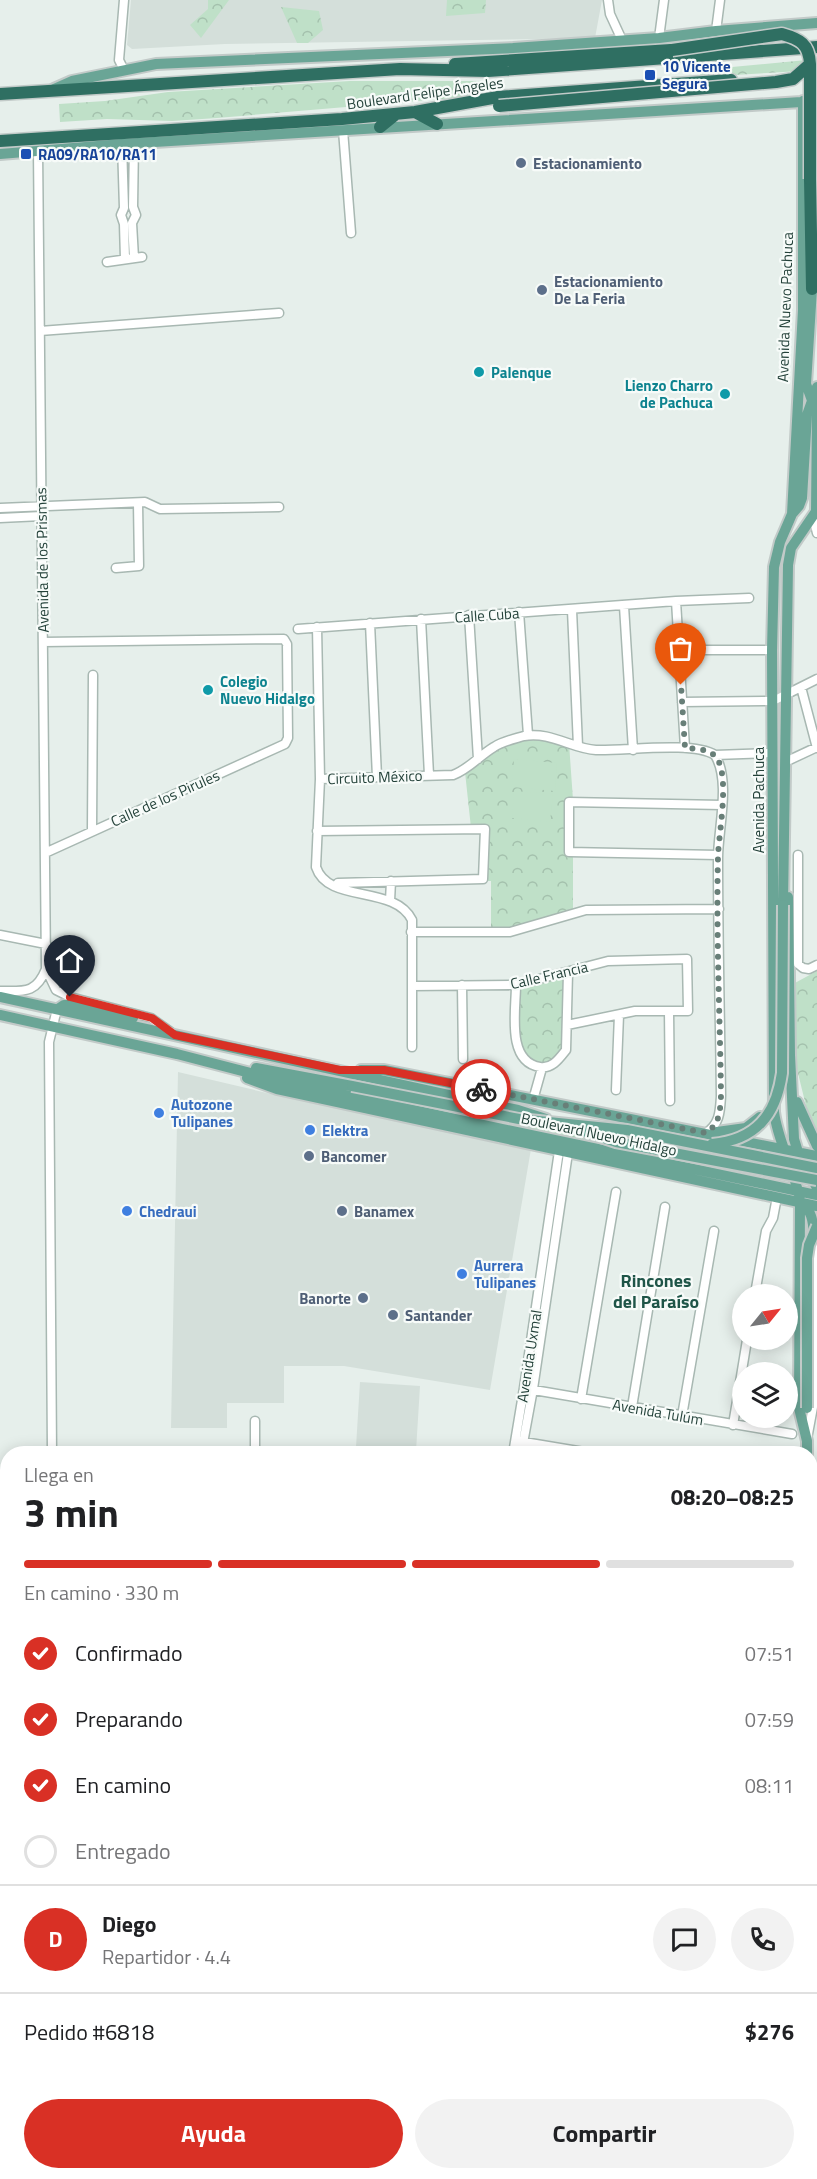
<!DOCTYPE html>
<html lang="es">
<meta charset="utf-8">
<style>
:root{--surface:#fff;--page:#f2f2f2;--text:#202124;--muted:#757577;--line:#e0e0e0;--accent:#d93025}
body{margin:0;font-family:"Titillium Web",sans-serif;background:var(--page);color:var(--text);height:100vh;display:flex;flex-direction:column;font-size:22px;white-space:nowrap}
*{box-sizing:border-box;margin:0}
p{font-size:20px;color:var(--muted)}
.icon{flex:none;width:33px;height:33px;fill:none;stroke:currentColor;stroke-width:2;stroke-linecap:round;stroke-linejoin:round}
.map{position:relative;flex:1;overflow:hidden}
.side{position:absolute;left:0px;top:1446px;width:818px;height:734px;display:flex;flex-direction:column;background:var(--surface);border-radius:24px 24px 0 0;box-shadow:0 3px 15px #0003}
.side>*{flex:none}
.needle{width:39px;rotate:60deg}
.buttons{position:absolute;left:732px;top:1284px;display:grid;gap:12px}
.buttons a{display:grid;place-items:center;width:66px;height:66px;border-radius:50%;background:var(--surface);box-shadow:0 3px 15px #0003;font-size:30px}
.pin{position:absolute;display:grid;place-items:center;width:51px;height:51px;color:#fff;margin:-62px -26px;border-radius:50% 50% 50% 0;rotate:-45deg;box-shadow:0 0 6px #0007}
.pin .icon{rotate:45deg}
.courier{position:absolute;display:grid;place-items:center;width:60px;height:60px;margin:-30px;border:4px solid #d93025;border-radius:50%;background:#fff;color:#222;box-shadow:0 2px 8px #0007}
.overview em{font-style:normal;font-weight:700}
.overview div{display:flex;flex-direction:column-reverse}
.overview{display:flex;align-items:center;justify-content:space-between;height:102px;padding:0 24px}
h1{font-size:39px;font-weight:700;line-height:45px}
.bar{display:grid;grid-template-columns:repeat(4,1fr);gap:9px 6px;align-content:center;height:72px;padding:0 24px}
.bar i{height:8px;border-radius:4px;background:var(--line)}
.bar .selected{background:var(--accent)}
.bar p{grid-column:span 4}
.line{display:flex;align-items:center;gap:15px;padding:0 24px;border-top:2px solid var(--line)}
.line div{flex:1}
.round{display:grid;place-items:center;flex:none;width:63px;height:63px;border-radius:32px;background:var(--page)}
ol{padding:0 24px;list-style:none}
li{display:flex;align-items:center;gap:18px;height:66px}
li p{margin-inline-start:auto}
li .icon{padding:6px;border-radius:50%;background:var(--accent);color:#fff;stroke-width:4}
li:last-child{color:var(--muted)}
li i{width:33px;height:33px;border:3px solid var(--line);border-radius:50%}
.button{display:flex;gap:12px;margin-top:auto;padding:12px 24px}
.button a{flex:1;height:69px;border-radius:36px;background:var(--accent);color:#fff;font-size:24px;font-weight:700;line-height:69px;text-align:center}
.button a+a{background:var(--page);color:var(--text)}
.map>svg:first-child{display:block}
.built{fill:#d4dfda}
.forest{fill:url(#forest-crowns)}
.garden{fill:url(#garden-dots)}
.pitch{fill:#bfe0c8}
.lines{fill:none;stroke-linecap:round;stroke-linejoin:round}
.minor-casing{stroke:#a8b8b2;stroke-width:11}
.major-casing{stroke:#c2cac8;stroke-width:14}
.highway-casing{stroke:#c2cac8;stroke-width:15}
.minor{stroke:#fff;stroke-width:8}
.major{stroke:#6aa596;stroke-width:10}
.highway{stroke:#2f6f62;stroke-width:12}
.major-bridge-casing{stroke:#c2cac8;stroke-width:14;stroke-linecap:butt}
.highway-bridge-casing{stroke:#c2cac8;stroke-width:15;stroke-linecap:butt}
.major-bridge{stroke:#6aa596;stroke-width:10}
.highway-bridge{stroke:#2f6f62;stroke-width:12}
.done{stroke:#687f78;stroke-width:6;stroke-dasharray:0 10.8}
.route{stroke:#d93025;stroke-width:8}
.transit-dot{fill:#1a4fb4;stroke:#f7fbf9;stroke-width:2}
.service-dot{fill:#5c6f8a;stroke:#f7fbf9;stroke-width:2}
.culture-dot{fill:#0f9aa8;stroke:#f7fbf9;stroke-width:2}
.shop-dot{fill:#3f7fe0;stroke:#f7fbf9;stroke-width:2}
.labels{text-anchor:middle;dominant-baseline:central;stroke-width:4.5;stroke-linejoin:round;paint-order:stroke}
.transit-label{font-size:15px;font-weight:bold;fill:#164399;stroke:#f7fbf9;text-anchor:start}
.street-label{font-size:15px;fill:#24423a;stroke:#f7fbf9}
.service-label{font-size:15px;font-weight:bold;fill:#4e5e75;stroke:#f7fbf9;text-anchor:start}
.culture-label{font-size:15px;font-weight:bold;fill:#0d838f;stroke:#f7fbf9;text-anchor:start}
.shop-label{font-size:15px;font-weight:bold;fill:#366cbe;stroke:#f7fbf9;text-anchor:start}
.quarter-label{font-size:18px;font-weight:bold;fill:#1f5548;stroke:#f7fbf9}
</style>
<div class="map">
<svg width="817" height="2179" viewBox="0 0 817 2179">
<defs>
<pattern id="forest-crowns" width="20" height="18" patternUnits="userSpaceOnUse" patternTransform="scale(1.5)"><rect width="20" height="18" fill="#bfe0c8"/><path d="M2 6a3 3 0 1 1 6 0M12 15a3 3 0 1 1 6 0" fill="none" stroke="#a4c1ad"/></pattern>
<pattern id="garden-dots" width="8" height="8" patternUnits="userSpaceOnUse" patternTransform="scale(1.5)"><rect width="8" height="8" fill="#bfe0c8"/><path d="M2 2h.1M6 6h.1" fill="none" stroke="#a4c1ad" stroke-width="1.8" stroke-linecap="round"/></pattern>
</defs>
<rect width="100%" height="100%" fill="#e6efeb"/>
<path class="built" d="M131,0H602L595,38L225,44L132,49L127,45Z
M178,1072L280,1096L532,1143L490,1390L344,1366H284V1403H227V1428H171Z
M360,1382L420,1386L416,1451L356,1447Z"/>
<path class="forest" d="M208,0H229L201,38L190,25L208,9Z
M447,0H486L485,13L446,16Z
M281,7L319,11L323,30L308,43H297Z
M817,59V70L700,77V70Z
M350,81H494L495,91L453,98L217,118L172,121L107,119L60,122L59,104L105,101L168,92Z
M529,736L569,743L573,800L568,801L573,854V911L527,930L491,932V881H486L485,828H471L465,772L496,747Z
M817,971V1132L807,1110L794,1057L793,984Z
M568,973L566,1050L542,1068L520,1055L516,985Z"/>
<path class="garden" d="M504,1122L563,1128L610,1145L615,1124L784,1164L763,1172L745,1175L507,1125Z"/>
<path class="pitch" d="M514,759L557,763L555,791L512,787Z
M514,791L553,794L550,822L512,818Z"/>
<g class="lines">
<g class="minor-casing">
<path id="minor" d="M608,0L610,14L622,40
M716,31L720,0
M659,38L664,0
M124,70L119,60L124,0
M343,130L351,233
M122,144L124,208L121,215L124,224L125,259
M134,258L132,223L136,215L133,207L134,143
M107,262L142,257
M40,331L279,313
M0,508L145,502L160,509L279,507
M816,512L815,525L817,533
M0,518L42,516
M116,568L139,566L138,503
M676,601L685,748
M624,606L633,750
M572,610L578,746
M519,612L528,735
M469,615L478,759
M421,619L429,775
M370,623L377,777
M317,627L320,779L316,867C328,904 394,884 412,920V1047
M298,629L676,601L749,598
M43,642L284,639L287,644L288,738L285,744L45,853
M678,650H772
M801,687L817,748
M682,702L773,701L817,679
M715,755L768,753
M785,762L817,747
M320,779L453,775C469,769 479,756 494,747C503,741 514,739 524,736C550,731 573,749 596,750C626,751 692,741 715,755C731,781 718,829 718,858C718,937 720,1017 721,1096C720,1111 720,1124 706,1133
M92,831L93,675
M317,831L485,829L483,879L338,883
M718,855L569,852V802L722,805
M798,855V964L803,968L809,969L817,965
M390,901L391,881
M411,932H510L586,910L719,909
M0,935L46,944
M46,969L56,990L70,997L151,1018L175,1035
M462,985L463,1059
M516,985C516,1010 506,1062 540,1067C552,1069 559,1059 566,1050L568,973
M412,986L516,985L608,961L687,959L688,1011H635L567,1025
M0,991C24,991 36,994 46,969L38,150
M669,1011L670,1101
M616,1090L619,1015
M533,1100L542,1068
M755,1294L766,1231L773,1218L777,1197
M528,1389L792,1434
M581,1399L616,1192
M632,1407L665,1207
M682,1416L714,1231
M255,1421V1454
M733,1425L747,1340
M807,1439L813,1407L814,1245
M518,1441L596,1454
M52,1454L49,1042L57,1009
M513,1454L524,1388L559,1151
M521,1454L533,1389L568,1153
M810,1532L817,1531
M0,1619L8,1618
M810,2092L817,2093
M810,2114L817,2116
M354,2172V2179
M564,2172L565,2179
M768,2172V2179
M107,2179V2172
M303,2179V2172
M457,2179V2172
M510,2179V2172"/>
</g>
<g class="major-casing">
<path id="major" d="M54,89L72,81L156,64L513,48L659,38L716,31L817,23
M0,154L122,144L817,101
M812,289L806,384L817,414L816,512
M792,514L803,310V101
M788,897L790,1055L794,1139L798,1152L817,1188
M783,905L788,565L791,548L817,510
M0,997L518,1110L546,1119
M58,1009L64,1005H73L133,1018
M0,1015L177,1054L285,1082L450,1118L817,1195
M256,1068L352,1086
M361,1070H384L817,1156
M247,1078L277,1089L817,1206
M797,1102L817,1146
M717,1132L746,1128L760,1117
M800,1202C812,1210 813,1221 814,1235
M807,1454V1441L799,1408L800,1201C795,1170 778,1143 774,1112L772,650L774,567L780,542L792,514L799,506L802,498L807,415L817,387
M810,1571L817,1583"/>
</g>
<g class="highway-casing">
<path id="highway" d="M455,64L671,50
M0,94L400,69L488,71L817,47
M415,112L437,124
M380,127L396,114
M0,141L342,119L415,112L498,97L731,80
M810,179L812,289"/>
</g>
<use href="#minor" class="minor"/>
<use href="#major" class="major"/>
<use href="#highway" class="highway"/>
<g class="major-bridge-casing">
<path id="major-bridge" d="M352,1086L519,1119L627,1130L817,1168
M577,1129L616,1142L817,1180
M712,1144C756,1140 776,1115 782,1073L783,905
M807,1408V1258L809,1245L817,1226"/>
</g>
<g class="highway-bridge-casing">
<path id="highway-bridge" d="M672,50L782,34C800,39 809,44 810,64V179
M499,106L776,82L793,79L810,64"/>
</g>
<use href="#major-bridge" class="major-bridge"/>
<use href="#highway-bridge" class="highway-bridge"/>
</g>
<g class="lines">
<path class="done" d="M481,1089L706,1133C720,1124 720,1111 721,1096C720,1016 716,936 718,856C719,832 729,781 718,760C711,748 696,749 685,748L681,685"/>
<path class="route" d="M70,997L152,1018L175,1035L340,1070H384L481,1089"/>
</g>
<g class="transit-dot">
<rect x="644" y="69" width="12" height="12" rx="3"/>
<rect x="20" y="148" width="12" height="12" rx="3"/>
</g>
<g class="service-dot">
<circle cx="521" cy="163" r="6"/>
<circle cx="542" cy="290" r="6"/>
<circle cx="309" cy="1156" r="6"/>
<circle cx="342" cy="1211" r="6"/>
<circle cx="363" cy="1298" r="6"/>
<circle cx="393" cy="1315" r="6"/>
</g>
<g class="culture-dot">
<circle cx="479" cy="372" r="6"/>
<circle cx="725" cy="394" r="6"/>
<circle cx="208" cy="690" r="6"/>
</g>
<g class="shop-dot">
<circle cx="159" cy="1113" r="6"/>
<circle cx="310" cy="1130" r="6"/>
<circle cx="127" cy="1211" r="6"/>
<circle cx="462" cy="1274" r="6"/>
</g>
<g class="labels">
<g class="transit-label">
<text x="662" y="66">10 Vicente<tspan x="662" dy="17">Segura</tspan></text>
<text x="38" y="154">RA09/RA10/RA11</text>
</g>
<g class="street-label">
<text transform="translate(425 93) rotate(-8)">Boulevard Felipe Ángeles</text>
<text transform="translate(785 307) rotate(-88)">Avenida Nuevo Pachuca</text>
<text transform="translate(42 560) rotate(-91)">Avenida de los Prismas</text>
<text transform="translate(487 615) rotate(-4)">Calle Cuba</text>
<text transform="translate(375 777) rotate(-2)">Circuito México</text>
<text transform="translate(165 798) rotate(-24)">Calle de los Pirules</text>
<text transform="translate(758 800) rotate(-90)">Avenida Pachuca</text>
<text transform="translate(549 975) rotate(-13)">Calle Francia</text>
<text transform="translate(599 1134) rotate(12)">Boulevard Nuevo Hidalgo</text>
<text transform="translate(529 1356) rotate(-81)">Avenida Uxmal</text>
<text transform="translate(658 1412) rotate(10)">Avenida Tulúm</text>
</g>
<g class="service-label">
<text x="533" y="163">Estacionamiento</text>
<text x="554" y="281">Estacionamiento<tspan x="554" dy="17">De La Feria</tspan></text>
<text x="321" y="1156">Bancomer</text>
<text x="354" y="1211">Banamex</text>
<text x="351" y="1298" text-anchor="end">Banorte</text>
<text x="405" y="1315">Santander</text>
</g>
<g class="culture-label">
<text x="491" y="372">Palenque</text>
<text x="713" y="385" text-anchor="end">Lienzo Charro<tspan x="713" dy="17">de Pachuca</tspan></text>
<text x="220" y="681">Colegio<tspan x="220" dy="17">Nuevo Hidalgo</tspan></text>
</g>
<g class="shop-label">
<text x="171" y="1104">Autozone<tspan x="171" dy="17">Tulipanes</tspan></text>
<text x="322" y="1130">Elektra</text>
<text x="139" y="1211">Chedraui</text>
<text x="474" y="1265">Aurrera<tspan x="474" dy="17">Tulipanes</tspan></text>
</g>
<g class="quarter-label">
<text x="656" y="1280">Rincones<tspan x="656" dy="21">del Paraíso</tspan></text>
</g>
</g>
</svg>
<div class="buttons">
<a><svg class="needle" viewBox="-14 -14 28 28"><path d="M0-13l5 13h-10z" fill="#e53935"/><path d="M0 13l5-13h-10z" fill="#757577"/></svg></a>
<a><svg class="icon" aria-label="layers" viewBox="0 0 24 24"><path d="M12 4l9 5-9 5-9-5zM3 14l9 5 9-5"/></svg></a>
</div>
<div class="pin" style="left:681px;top:685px;background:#ea580c"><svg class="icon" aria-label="bag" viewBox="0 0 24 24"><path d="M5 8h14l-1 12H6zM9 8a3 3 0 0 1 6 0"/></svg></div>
<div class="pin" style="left:70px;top:997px;background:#1f2937"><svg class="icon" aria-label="home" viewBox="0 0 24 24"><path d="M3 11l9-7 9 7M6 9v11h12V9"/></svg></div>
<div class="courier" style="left:481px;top:1089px"><svg class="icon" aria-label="bike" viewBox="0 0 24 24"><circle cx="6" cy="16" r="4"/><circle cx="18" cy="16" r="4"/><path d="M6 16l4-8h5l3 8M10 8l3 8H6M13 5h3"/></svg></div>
<section class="side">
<div class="overview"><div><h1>3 min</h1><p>Llega en</p></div><em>08:20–08:25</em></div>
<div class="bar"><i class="selected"></i><i class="selected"></i><i class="selected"></i><i></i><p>En camino · 330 m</p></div>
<ol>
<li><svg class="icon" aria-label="check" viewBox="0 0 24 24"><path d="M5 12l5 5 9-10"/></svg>Confirmado<p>07:51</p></li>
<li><svg class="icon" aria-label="check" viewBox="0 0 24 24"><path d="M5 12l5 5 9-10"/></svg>Preparando<p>07:59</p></li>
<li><svg class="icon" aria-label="check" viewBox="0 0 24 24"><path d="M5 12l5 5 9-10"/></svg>En camino<p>08:11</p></li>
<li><i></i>Entregado</li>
</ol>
<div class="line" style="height:108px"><b class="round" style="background:var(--accent);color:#fff">D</b><div><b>Diego</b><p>Repartidor · 4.4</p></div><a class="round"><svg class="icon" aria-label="chat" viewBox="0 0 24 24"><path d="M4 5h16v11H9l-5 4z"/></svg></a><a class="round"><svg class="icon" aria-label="phone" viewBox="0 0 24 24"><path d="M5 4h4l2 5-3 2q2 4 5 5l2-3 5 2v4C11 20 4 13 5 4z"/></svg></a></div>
<div class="line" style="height:78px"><div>Pedido #6818</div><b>$276</b></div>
<div class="button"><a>Ayuda</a><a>Compartir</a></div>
</section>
</div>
